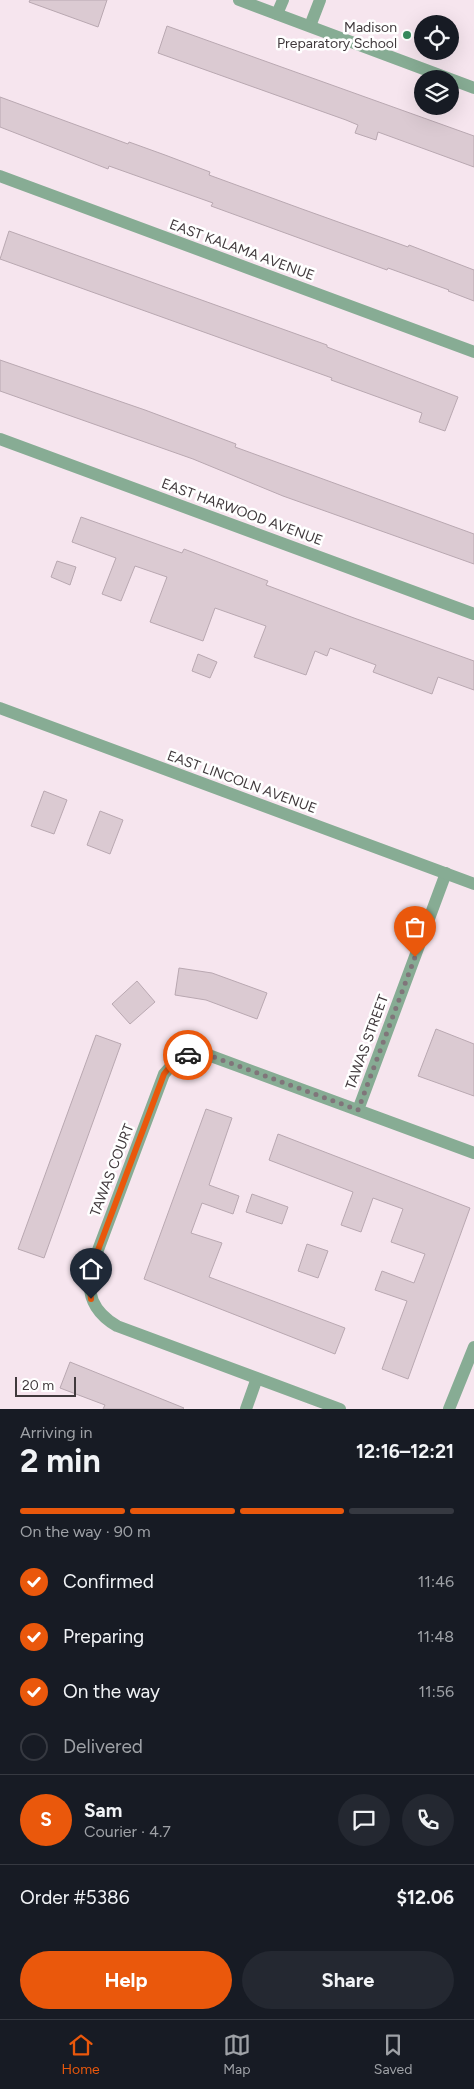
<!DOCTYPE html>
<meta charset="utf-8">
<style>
:root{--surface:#171b24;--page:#242831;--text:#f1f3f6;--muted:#9ea1a6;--line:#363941;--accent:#ea580c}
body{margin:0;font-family:Figtree,sans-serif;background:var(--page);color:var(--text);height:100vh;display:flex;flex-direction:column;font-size:19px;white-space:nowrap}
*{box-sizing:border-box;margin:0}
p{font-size:16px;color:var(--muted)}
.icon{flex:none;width:28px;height:28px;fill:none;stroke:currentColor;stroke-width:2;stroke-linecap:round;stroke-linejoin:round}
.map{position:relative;height:1409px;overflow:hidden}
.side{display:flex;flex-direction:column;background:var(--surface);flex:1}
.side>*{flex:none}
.tools{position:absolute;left:414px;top:15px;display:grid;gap:10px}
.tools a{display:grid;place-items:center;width:45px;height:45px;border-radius:50%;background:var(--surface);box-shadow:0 5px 20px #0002;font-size:25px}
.scale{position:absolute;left:15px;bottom:12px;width:61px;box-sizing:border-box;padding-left:5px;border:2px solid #40393c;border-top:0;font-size:14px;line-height:18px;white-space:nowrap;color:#40393c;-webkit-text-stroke:4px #fff;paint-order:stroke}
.pin{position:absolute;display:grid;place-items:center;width:42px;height:42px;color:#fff;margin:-51px -21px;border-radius:50% 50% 50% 0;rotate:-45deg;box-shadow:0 0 5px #0007}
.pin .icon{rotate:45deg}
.courier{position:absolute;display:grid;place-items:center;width:50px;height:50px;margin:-25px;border:4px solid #ea580c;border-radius:50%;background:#fff;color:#222;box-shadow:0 1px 6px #0007}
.head em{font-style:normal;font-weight:700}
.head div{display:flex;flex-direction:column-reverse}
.head{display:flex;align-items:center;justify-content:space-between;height:85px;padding:0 20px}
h1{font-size:32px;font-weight:700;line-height:38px}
.bar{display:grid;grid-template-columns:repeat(4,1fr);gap:8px 5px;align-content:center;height:60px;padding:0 20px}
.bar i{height:6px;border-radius:4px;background:var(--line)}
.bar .active{background:var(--accent)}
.bar p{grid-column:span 4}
.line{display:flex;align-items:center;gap:12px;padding:0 20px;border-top:1px solid var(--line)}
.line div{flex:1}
.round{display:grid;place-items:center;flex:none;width:52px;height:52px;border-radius:26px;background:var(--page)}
ol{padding:0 20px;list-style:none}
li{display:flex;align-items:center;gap:15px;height:55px}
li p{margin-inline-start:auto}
li .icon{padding:5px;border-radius:50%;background:var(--accent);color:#fff;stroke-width:4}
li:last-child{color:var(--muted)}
li i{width:28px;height:28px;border:2px solid var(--line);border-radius:50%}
.cta{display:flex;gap:10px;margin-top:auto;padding:10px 20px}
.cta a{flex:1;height:58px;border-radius:30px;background:var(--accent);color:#fff;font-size:20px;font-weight:700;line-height:58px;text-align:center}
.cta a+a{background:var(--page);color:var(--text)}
.tab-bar{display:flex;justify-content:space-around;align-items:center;height:70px;border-top:1px solid var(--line);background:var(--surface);font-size:14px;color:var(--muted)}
.tab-bar a{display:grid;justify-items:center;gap:2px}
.tab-bar .active{color:var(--accent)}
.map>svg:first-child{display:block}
.building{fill:#dbcad2;stroke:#b9a8b1}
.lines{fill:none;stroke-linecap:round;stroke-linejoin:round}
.service{stroke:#87ac94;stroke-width:12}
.minor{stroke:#87ac94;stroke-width:12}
.tertiary{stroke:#87ac94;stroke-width:12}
.done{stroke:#80757a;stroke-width:5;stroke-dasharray:0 9}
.route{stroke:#ea580c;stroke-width:6}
.poi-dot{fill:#388b5e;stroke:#fff;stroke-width:2}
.labels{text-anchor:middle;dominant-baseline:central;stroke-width:5;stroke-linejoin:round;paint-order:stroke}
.poi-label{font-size:14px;fill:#40393c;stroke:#fff;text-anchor:end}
.street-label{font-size:14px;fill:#40393c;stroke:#fff}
</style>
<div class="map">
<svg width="474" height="1409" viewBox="0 0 474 1409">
<rect width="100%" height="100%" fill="#f6e5ee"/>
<path class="building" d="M30,0H107L98,27L29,2Z
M167,26L474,136V167L378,132L376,140L355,133L358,125L346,120L158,53Z
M0,97L128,144L129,142L165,155L210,172L209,175L302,209L408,247L409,245L474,270V301L448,291L449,290L388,268L387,270L211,206L213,203L109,166L108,169L0,127Z
M9,231L327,345V347L458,397L445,431L419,422L422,413L331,380L332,378L0,259Z
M0,360L145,410L236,444L235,447L474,534V564L283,496L193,459L0,391Z
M81,517L182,553L184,549L268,581L266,585L354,618L474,661V690L438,677L432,694L373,672L376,665L330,648L327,656L315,651L306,675L254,657L266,626L215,608L203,641L150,622L167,577L135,566L121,601L102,594L116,558L72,542Z
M57,561L76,567L70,585L51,577Z
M198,654L217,662L210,678L192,671Z
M44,791L67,800L54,834L31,826Z
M100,811L123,820L110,854L87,845Z
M179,968L212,973L267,993L257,1019L206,1000L175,995Z
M137,981L155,1002L130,1024L112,1004Z
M436,1029L474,1044V1096L418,1076Z
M96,1035L121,1044L44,1258L18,1249Z
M206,1109L232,1118L209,1185L239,1196L233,1214L202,1203L191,1233L222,1243L209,1277L345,1328L335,1354L144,1279Z
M278,1134L470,1208L408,1379L382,1369L407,1301L375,1290L382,1271L414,1283L425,1254L391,1242L403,1209L373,1198L361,1232L341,1225L353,1192L269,1160Z
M252,1194L288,1207L282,1224L246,1212Z
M307,1244L328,1251L318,1278L298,1271Z
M70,1362L184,1408L183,1409H103L105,1405L60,1388Z"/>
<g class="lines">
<path class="service" d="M277,14L283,0
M310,26L320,0"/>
<path class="minor" d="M239,0L474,88
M0,176L474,352
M0,439L474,614
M358,1110L446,873
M246,1409L257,1378
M340,1409L117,1326C93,1312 85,1293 92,1266L164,1074C177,1058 190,1052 211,1056L474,1153
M449,1409L474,1347"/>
<path class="tertiary" d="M0,708L474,884"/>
</g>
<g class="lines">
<path class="done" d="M188,1055L197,1054L211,1056L358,1110L415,957"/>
<path class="route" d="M91,1299L89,1278L92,1266L164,1074L172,1064L188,1055"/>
</g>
<circle class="poi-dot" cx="407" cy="35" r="5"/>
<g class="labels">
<g class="poi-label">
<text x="397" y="27">Madison<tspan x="397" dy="16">Preparatory School</tspan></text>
</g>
<g class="street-label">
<text transform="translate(242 250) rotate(20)">EAST KALAMA AVENUE</text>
<text transform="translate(242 512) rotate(20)">EAST HARWOOD AVENUE</text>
<text transform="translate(242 782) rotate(20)">EAST LINCOLN AVENUE</text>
<text transform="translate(367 1042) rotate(-70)">TAWAS STREET</text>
<text transform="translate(112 1170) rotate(-69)">TAWAS COURT</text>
</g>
</g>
</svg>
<div class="tools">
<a><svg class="icon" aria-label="locate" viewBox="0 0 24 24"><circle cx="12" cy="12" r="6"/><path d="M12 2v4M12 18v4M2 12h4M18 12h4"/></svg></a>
<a><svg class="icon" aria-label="layers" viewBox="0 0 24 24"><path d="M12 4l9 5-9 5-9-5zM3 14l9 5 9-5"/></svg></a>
</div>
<div class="scale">20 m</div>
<div class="pin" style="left:415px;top:957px;background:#ea580c"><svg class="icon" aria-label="bag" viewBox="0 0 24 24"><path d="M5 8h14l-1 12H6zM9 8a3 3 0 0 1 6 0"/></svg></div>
<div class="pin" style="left:91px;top:1299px;background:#1f2937"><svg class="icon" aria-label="home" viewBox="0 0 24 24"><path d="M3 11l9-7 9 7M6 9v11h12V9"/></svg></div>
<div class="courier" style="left:188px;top:1055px"><svg class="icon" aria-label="car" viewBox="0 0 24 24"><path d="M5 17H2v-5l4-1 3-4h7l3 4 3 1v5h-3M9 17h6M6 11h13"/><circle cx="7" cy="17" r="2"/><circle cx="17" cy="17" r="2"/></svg></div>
</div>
<section class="side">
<div class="head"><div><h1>2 min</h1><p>Arriving in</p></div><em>12:16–12:21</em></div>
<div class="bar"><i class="active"></i><i class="active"></i><i class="active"></i><i></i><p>On the way · 90 m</p></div>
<ol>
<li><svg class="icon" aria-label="check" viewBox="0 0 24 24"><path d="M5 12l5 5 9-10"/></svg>Confirmed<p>11:46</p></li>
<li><svg class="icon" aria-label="check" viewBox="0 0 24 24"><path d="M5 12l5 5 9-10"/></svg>Preparing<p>11:48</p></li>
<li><svg class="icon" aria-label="check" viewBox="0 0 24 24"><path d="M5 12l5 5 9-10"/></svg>On the way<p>11:56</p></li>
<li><i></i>Delivered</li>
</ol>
<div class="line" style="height:90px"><b class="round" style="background:var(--accent);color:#fff">S</b><div><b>Sam</b><p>Courier · 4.7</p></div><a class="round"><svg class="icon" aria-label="chat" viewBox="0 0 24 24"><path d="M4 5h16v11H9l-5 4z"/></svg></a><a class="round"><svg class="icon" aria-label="phone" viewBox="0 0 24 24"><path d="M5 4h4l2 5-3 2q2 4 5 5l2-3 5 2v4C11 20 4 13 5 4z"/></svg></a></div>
<div class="line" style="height:65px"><div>Order #5386</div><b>$12.06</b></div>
<div class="cta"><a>Help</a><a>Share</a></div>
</section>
<nav class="tab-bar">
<a class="active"><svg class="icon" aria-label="home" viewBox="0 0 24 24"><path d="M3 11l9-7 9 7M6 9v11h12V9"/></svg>Home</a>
<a><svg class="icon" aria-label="map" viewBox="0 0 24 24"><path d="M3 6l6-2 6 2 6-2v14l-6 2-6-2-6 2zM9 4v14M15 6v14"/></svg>Map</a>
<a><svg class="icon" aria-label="saved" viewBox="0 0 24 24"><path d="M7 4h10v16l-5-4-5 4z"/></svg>Saved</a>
</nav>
